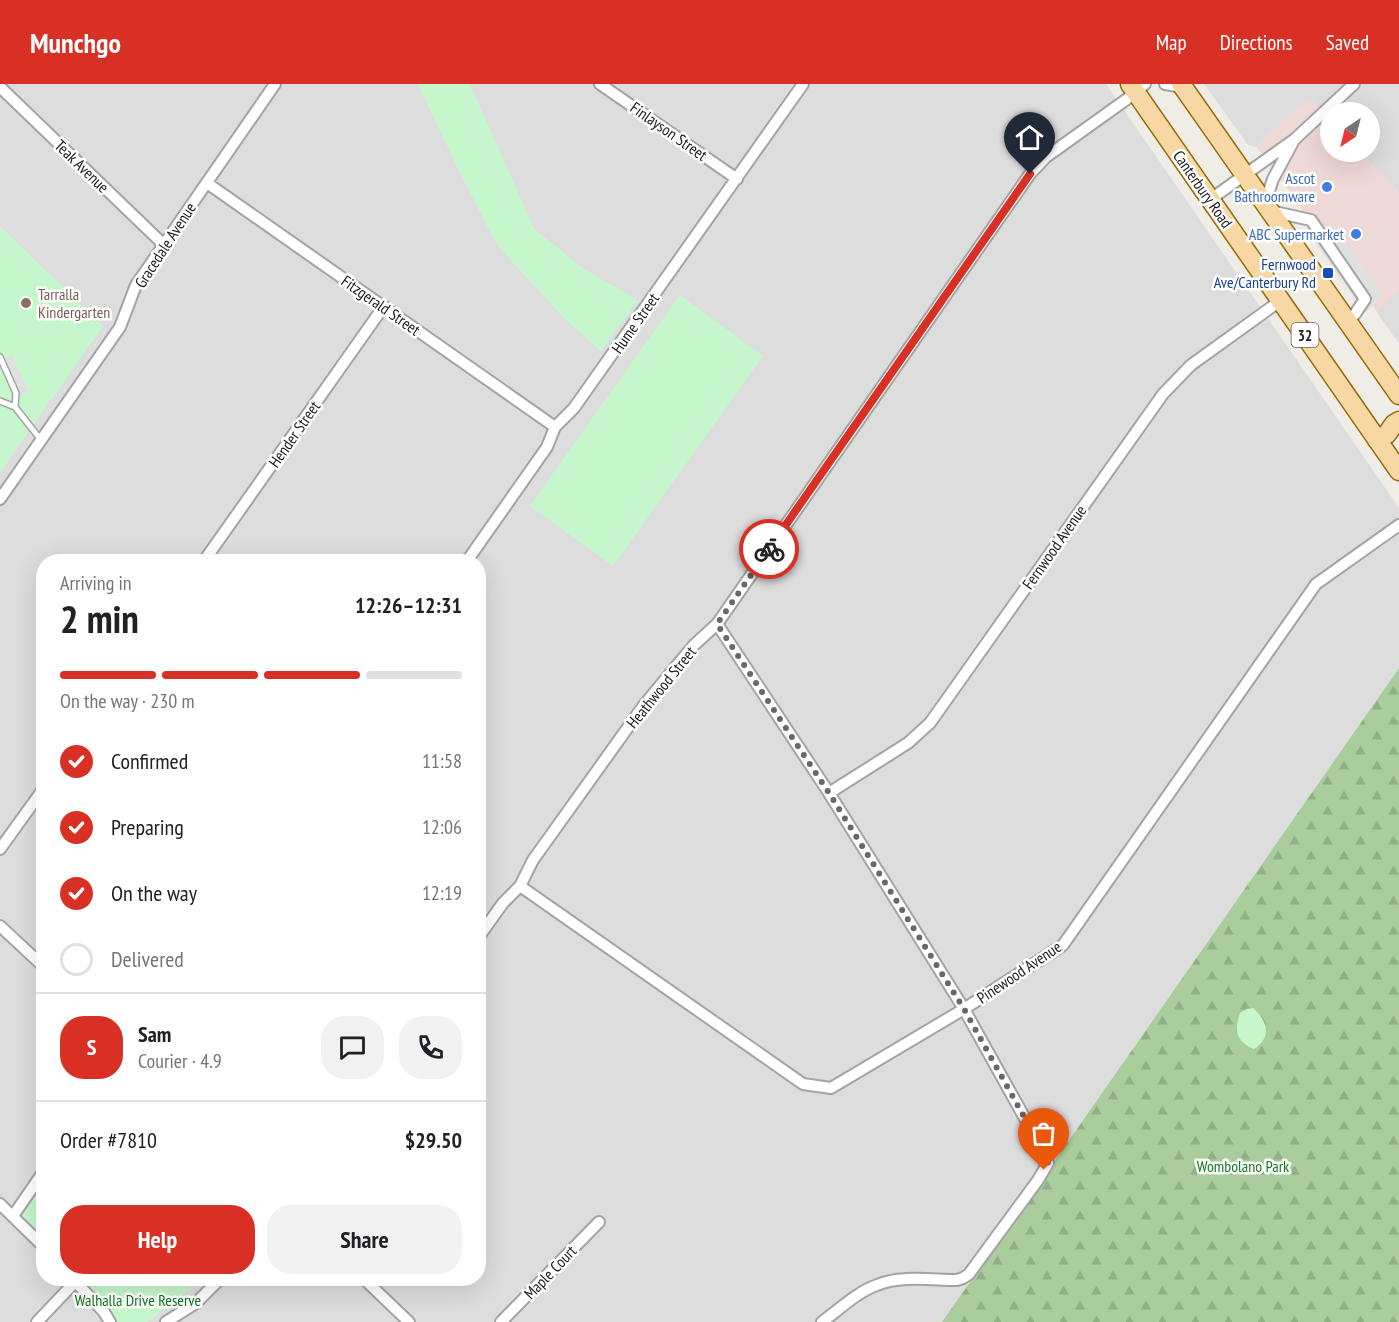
<!DOCTYPE html>
<meta charset="utf-8">
<style>
:root{--surface:#fff;--page:#f2f2f2;--text:#202124;--muted:#757577;--line:#e0e0e0;--accent:#d93025}
body{margin:0;font-family:"PT Sans Narrow",sans-serif;background:var(--page);color:var(--text);height:100vh;display:flex;flex-direction:column;font-size:22px;white-space:nowrap}
*{box-sizing:border-box;margin:0}
p{font-size:20px;color:var(--muted)}
.icon{flex:none;width:33px;height:33px;fill:none;stroke:currentColor;stroke-width:2;stroke-linecap:round;stroke-linejoin:round}
.map{position:relative;flex:1;overflow:hidden}
.sheet{position:absolute;left:36px;top:470px;width:450px;height:732px;display:flex;flex-direction:column;background:var(--surface);border-radius:24px;box-shadow:0 6px 24px #0002}
.sheet>*{flex:none}
.needle{width:39px;rotate:215deg}
.fabs{position:absolute;left:1320px;top:18px;display:grid;gap:12px}
.fabs a{display:grid;place-items:center;width:60px;height:60px;border-radius:50%;background:var(--surface);box-shadow:0 6px 24px #0002;font-size:30px}
.pin{position:absolute;display:grid;place-items:center;width:51px;height:51px;color:#fff;margin:-62px -26px;border-radius:50% 50% 50% 0;rotate:-45deg;box-shadow:0 0 6px #0007}
.pin .icon{rotate:45deg}
.courier{position:absolute;display:grid;place-items:center;width:60px;height:60px;margin:-30px;border:4px solid #d93025;border-radius:50%;background:#fff;color:#222;box-shadow:0 2px 8px #0007}
.headline em{font-style:normal;font-weight:700}
.headline div{display:flex;flex-direction:column-reverse}
.headline{display:flex;align-items:center;justify-content:space-between;height:102px;padding:0 24px}
h1{font-size:39px;font-weight:700;line-height:45px}
.bar{display:grid;grid-template-columns:repeat(4,1fr);gap:9px 6px;align-content:center;height:72px;padding:0 24px}
.bar i{height:8px;border-radius:4px;background:var(--line)}
.bar .on{background:var(--accent)}
.bar p{grid-column:span 4}
.line{display:flex;align-items:center;gap:15px;padding:0 24px;border-top:2px solid var(--line)}
.line div{flex:1}
.round{display:grid;place-items:center;flex:none;width:63px;height:63px;border-radius:24px;background:var(--page)}
ol{padding:0 24px;list-style:none}
li{display:flex;align-items:center;gap:18px;height:66px}
li p{margin-inline-start:auto}
li .icon{padding:6px;border-radius:50%;background:var(--accent);color:#fff;stroke-width:4}
li:last-child{color:var(--muted)}
li i{width:33px;height:33px;border:3px solid var(--line);border-radius:50%}
.cta{display:flex;gap:12px;margin-top:auto;padding:12px 24px}
.cta a{flex:1;height:69px;border-radius:24px;background:var(--accent);color:#fff;font-size:24px;font-weight:700;line-height:69px;text-align:center}
.cta a+a{background:var(--page);color:var(--text)}
header{display:flex;align-items:center;gap:36px;box-sizing:border-box;height:84px;padding:0 30px;background:var(--accent);color:#fff}
header strong{font-size:28px}
nav{display:flex;gap:33px;margin-inline-start:auto;font-size:21px}
.map>svg:first-child{display:block}
.residential{fill:#dedddd;fill-rule:evenodd}
.commercial{fill:#efd9d7}
.forest{fill:url(#forest-firs)}
.park{fill:#c6f7cc}
.parking{fill:#e0e0e0}
.lines{fill:none;stroke-linecap:round;stroke-linejoin:round}
.lane-casing{stroke:#a4a4a4;stroke-width:8}
.street-casing{stroke:#a4a4a4;stroke-width:14}
.primary-casing{stroke:#946b08;stroke-width:21}
.lane{stroke:#fff;stroke-width:5}
.street{stroke:#fff;stroke-width:10}
.primary{stroke:#f7d7a4;stroke-width:18}
.done{stroke:#696866;stroke-width:6;stroke-dasharray:0 10.8}
.route{stroke:#d93025;stroke-width:8}
.shop-dot{fill:#3f7fe0;stroke:#fff;stroke-width:2}
.transit-dot{fill:#1a4fb4;stroke:#fff;stroke-width:2}
.education-dot{fill:#8d6e63;stroke:#fff;stroke-width:2}
.labels{text-anchor:middle;dominant-baseline:central;stroke-width:5;stroke-linejoin:round;paint-order:stroke}
.shield{fill:#fff;stroke:#636363;stroke-width:1.5}
.shield-label{font-size:15px;font-weight:bold;fill:#202020}
.street-label{font-size:16px;fill:#202020;stroke:#fff}
.shop-label{font-size:16px;fill:#366cbe;stroke:#fff;text-anchor:end}
.transit-label{font-size:16px;fill:#164399;stroke:#fff;text-anchor:end}
.education-label{font-size:16px;fill:#785e54;stroke:#fff;text-anchor:start}
.park-label{font-size:16px;fill:#117a1e;stroke:#fff}
</style>
<header>
<strong>Munchgo</strong>
<nav><a>Map</a><a>Directions</a><a>Saved</a></nav>
</header>
<div class="map">
<svg width="1399" height="1238" viewBox="0 0 1399 1238">
<defs>
<pattern id="forest-firs" width="22" height="20" patternUnits="userSpaceOnUse" patternTransform="scale(1.5)"><rect width="22" height="20" fill="#a9cd9d"/><path d="M5 1l3.5 6h-7zM16 11l3.5 6h-7z" fill="#91b087"/></pattern>
</defs>
<rect width="100%" height="100%" fill="#f0ede7"/>
<path class="residential" d="M0,0H1106L1399,424V584L942,1238H0V388L102,242L0,143ZM44,477H478V1194H44Z
M1204,0H1399V110L1396,105L1360,68H1370V28H1330V36L1309,14L1257,63L1248,61Z
M1399,206V260L1376,227Z"/>
<path class="commercial" d="M1309,14L1330,36V68H1360L1396,105L1399,110V206L1376,227L1257,63Z"/>
<path class="forest" d="M1399,584V1238H942Z"/>
<path class="park" d="M418,0H470L534,145L584,185L638,216L601,267L563,233L497,161L461,91Z
M0,143L103,242L0,388Z
M680,211L763,272L613,482L530,422Z
M1253,924C1268,937 1272,954 1254,965C1236,958 1234,946 1240,929L1247,925Z
M43,1100V1156L22,1131Z
M78,1194H194L198,1199L147,1238H118Z"/>
<path class="parking" d="M1317,140L1326,153L1341,151L1383,212L1365,229L1307,147Z
M12,271L29,308L20,312L3,274Z"/>
<g class="lines">
<g class="lane-casing">
<path id="lane" d="M0,273L16,309L15,323
M0,317L15,323L41,356"/>
</g>
<g class="street-casing">
<path id="street" d="M600,0L737,95
M1165,0L1183,3
M0,3L163,160
M207,99L555,343
M1211,115L1295,55L1354,0
M1265,119L1273,95L1293,58
M1270,127L1311,136L1365,215L1355,230L1346,237
M0,415L120,243L136,201L275,0
M204,477L384,222
M467,477L547,363L555,343L574,324L803,0
M717,540L829,709L964,925L1047,1074L1048,1079L1038,1096L969,1190L963,1194L957,1196C932,1196 901,1191 877,1201C857,1208 840,1225 822,1238
M829,709L908,659L930,639L1163,310L1191,281L1280,217
M0,765L44,704
M520,802L803,1000L831,1004L964,925L1063,861L1316,500L1399,441
M0,842L44,883
M478,854L503,819L520,802L533,776L644,621L694,561L717,540L1030,90L1046,73L1127,15L1145,0
M0,1120L44,1163
M13,1132L44,1087
M72,1194L104,1228L110,1238
M363,1194L409,1238
M37,1238L75,1198
M166,1238L196,1219L221,1194
M501,1238L599,1138"/>
</g>
<g class="primary-casing">
<path id="primary" d="M1130,0L1399,387
M1181,0L1399,311
M1377,356L1387,350L1394,340L1399,337"/>
</g>
<use href="#lane" class="lane"/>
<use href="#street" class="street"/>
<use href="#primary" class="primary"/>
</g>
<g class="lines">
<path class="done" d="M769,465L717,540L829,709L964,925L1047,1074L1048,1079L1044,1086"/>
<path class="route" d="M769,465L1030,90"/>
</g>
<g class="shop-dot">
<circle cx="1327" cy="103" r="6"/>
<circle cx="1356" cy="150" r="6"/>
</g>
<rect class="transit-dot" x="1322" y="183" width="12" height="12" rx="3"/>
<circle class="education-dot" cx="26" cy="219" r="6"/>
<g class="labels">
<rect class="shield" x="1291.5" y="239" width="27" height="24" rx="4.5"/>
<g class="shield-label">
<text x="1305" y="251">32</text>
</g>
<g class="street-label">
<text transform="translate(669 47) rotate(35)">Finlayson Street</text>
<text transform="translate(82 82) rotate(44)">Teak Avenue</text>
<text transform="translate(1203 105) rotate(55)">Canterbury Road</text>
<text transform="translate(165 161) rotate(-57)">Gracedale Avenue</text>
<text transform="translate(381 221) rotate(35)">Fitzgerald Street</text>
<text transform="translate(635 239) rotate(-55)">Hume Street</text>
<text transform="translate(294 350) rotate(-55)">Hender Street</text>
<text transform="translate(1054 463) rotate(-55)">Fernwood Avenue</text>
<text transform="translate(661 603) rotate(-51)">Heathwood Street</text>
<text transform="translate(1019 888) rotate(-34)">Pinewood Avenue</text>
<text transform="translate(550 1188) rotate(-46)">Maple Court</text>
</g>
<g class="shop-label">
<text x="1315" y="94">Ascot<tspan x="1315" dy="18">Bathroomware</tspan></text>
<text x="1344" y="150">ABC Supermarket</text>
</g>
<g class="transit-label">
<text x="1316" y="180">Fernwood<tspan x="1316" dy="18">Ave/Canterbury Rd</tspan></text>
</g>
<g class="education-label">
<text x="38" y="210">Tarralla<tspan x="38" dy="18">Kindergarten</tspan></text>
</g>
<g class="park-label">
<text x="1243" y="1082">Wombolano Park</text>
<text x="138" y="1216">Walhalla Drive Reserve</text>
</g>
</g>
</svg>
<div class="fabs">
<a><svg class="needle" viewBox="-14 -14 28 28"><path d="M0-13l5 13h-10z" fill="#e53935"/><path d="M0 13l5-13h-10z" fill="#757577"/></svg></a>
</div>
<div class="pin" style="left:1044px;top:1086px;background:#ea580c"><svg class="icon" aria-label="bag" viewBox="0 0 24 24"><path d="M5 8h14l-1 12H6zM9 8a3 3 0 0 1 6 0"/></svg></div>
<div class="pin" style="left:1030px;top:90px;background:#1f2937"><svg class="icon" aria-label="home" viewBox="0 0 24 24"><path d="M3 11l9-7 9 7M6 9v11h12V9"/></svg></div>
<div class="courier" style="left:769px;top:465px"><svg class="icon" aria-label="bike" viewBox="0 0 24 24"><circle cx="6" cy="16" r="4"/><circle cx="18" cy="16" r="4"/><path d="M6 16l4-8h5l3 8M10 8l3 8H6M13 5h3"/></svg></div>
<section class="sheet">
<div class="headline"><div><h1>2 min</h1><p>Arriving in</p></div><em>12:26–12:31</em></div>
<div class="bar"><i class="on"></i><i class="on"></i><i class="on"></i><i></i><p>On the way · 230 m</p></div>
<ol>
<li><svg class="icon" aria-label="check" viewBox="0 0 24 24"><path d="M5 12l5 5 9-10"/></svg>Confirmed<p>11:58</p></li>
<li><svg class="icon" aria-label="check" viewBox="0 0 24 24"><path d="M5 12l5 5 9-10"/></svg>Preparing<p>12:06</p></li>
<li><svg class="icon" aria-label="check" viewBox="0 0 24 24"><path d="M5 12l5 5 9-10"/></svg>On the way<p>12:19</p></li>
<li><i></i>Delivered</li>
</ol>
<div class="line" style="height:108px"><b class="round" style="background:var(--accent);color:#fff">S</b><div><b>Sam</b><p>Courier · 4.9</p></div><a class="round"><svg class="icon" aria-label="chat" viewBox="0 0 24 24"><path d="M4 5h16v11H9l-5 4z"/></svg></a><a class="round"><svg class="icon" aria-label="phone" viewBox="0 0 24 24"><path d="M5 4h4l2 5-3 2q2 4 5 5l2-3 5 2v4C11 20 4 13 5 4z"/></svg></a></div>
<div class="line" style="height:78px"><div>Order #7810</div><b>$29.50</b></div>
<div class="cta"><a>Help</a><a>Share</a></div>
</section>
</div>
